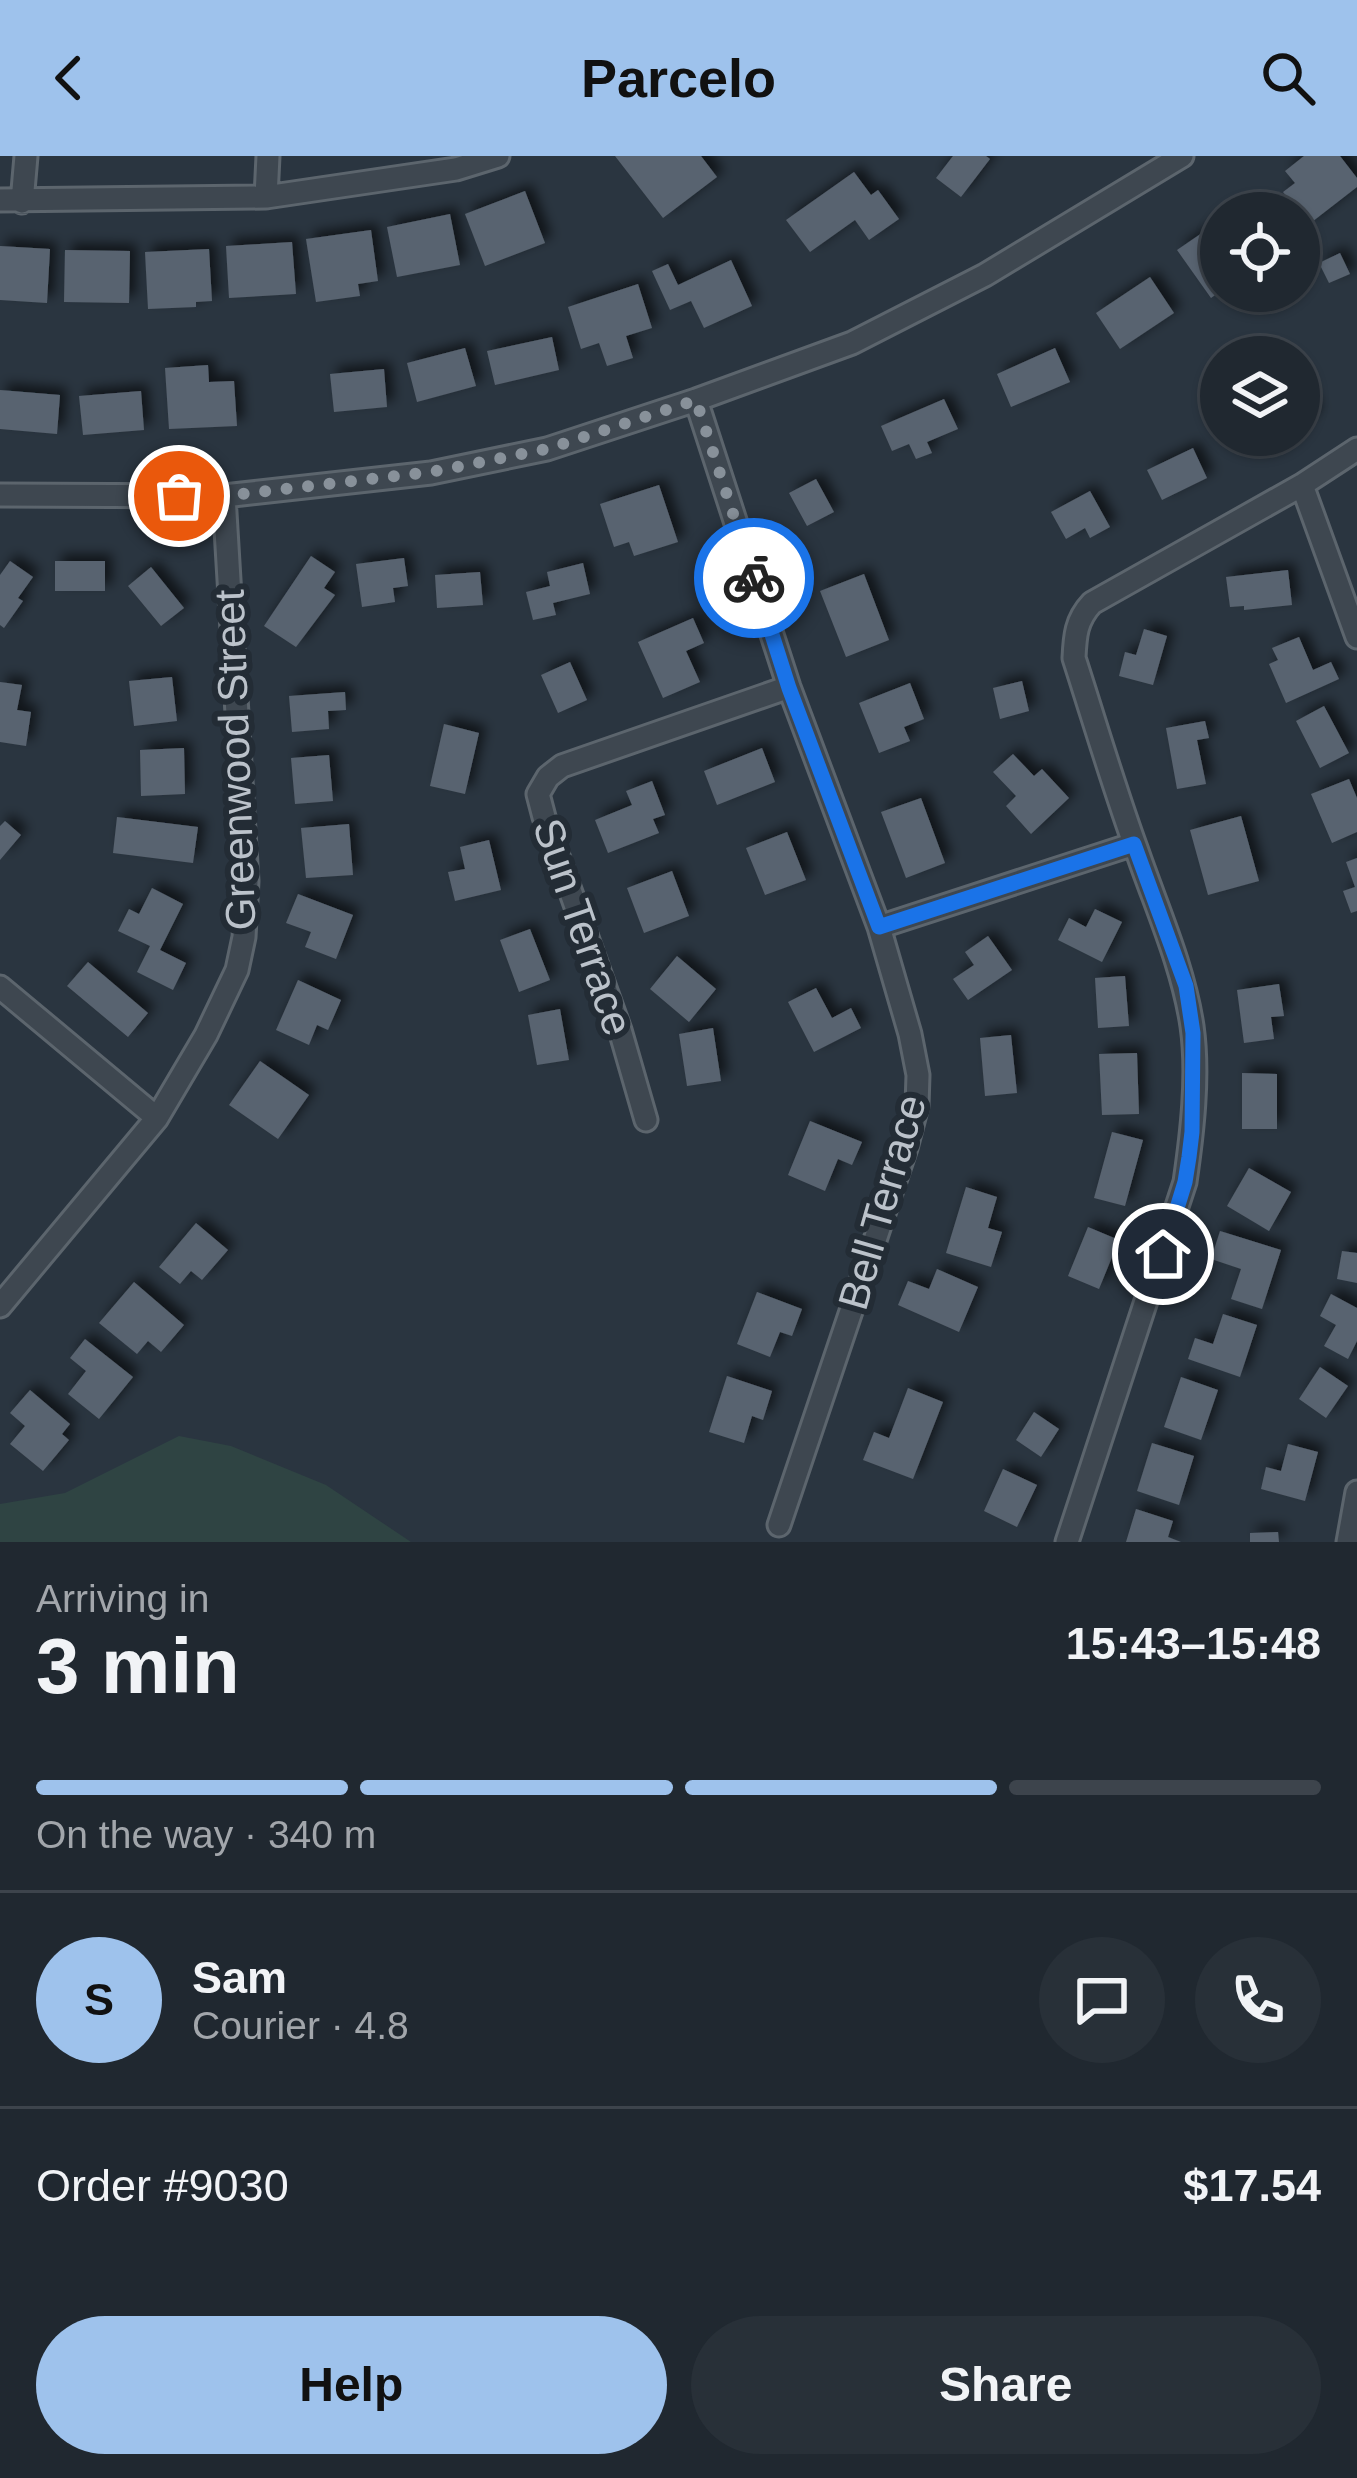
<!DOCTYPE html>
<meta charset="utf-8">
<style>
:root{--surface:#202830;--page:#283038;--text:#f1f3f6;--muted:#a2a6ab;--line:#3d444c;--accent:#9ec2ec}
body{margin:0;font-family:Arial,sans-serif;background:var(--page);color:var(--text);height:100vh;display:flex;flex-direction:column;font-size:45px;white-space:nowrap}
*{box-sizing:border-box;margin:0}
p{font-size:39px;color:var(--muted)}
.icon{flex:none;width:66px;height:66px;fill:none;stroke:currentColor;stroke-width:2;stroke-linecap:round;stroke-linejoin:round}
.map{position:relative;height:1386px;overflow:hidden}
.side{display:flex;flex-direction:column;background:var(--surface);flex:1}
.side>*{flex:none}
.fabs{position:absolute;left:1200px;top:36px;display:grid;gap:24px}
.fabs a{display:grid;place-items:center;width:120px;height:120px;border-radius:50%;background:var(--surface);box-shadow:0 3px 9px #0004,0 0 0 3px var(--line);font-size:60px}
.pin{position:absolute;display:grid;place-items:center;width:102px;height:102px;color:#fff;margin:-51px;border:6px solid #fff;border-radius:50%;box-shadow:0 3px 12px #0007}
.courier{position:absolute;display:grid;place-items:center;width:120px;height:120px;margin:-60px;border:9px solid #1a73e8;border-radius:50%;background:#fff;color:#222;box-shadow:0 3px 15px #0007}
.head em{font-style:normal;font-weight:700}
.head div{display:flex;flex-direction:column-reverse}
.head{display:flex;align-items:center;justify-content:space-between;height:204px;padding:0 36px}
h1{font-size:78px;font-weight:700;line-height:90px}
.bar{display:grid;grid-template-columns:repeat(4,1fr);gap:18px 12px;align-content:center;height:144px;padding:0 36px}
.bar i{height:15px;border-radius:9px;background:var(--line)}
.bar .on{background:var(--accent)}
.bar p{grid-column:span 4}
.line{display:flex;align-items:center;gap:30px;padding:0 36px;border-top:3px solid var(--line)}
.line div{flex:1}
.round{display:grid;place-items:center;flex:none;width:126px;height:126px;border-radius:63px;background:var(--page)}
.action{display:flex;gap:24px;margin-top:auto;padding:24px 36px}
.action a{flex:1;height:138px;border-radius:72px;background:var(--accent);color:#111;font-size:48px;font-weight:700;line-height:138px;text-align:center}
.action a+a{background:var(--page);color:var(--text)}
header{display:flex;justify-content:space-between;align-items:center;height:156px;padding:0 36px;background:var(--accent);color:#111;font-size:54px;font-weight:700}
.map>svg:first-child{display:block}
.green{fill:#2f4443}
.building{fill:#59636f;filter:url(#shadow)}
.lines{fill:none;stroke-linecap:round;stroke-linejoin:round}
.minor-casing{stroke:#5c656d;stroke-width:27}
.minor{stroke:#3e4750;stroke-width:21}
.done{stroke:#88919a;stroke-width:12;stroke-dasharray:0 21.6}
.route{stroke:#1a73e8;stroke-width:15}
.labels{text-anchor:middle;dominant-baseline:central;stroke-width:12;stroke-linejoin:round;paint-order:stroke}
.street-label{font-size:42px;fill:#bbc2ca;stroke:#232c35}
</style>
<header><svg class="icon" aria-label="back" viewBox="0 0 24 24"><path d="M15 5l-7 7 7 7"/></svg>Parcelo<svg class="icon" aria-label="search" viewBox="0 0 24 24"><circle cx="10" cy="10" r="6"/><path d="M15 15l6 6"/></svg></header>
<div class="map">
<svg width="1357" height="1386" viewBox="0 0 1357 1386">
<defs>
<filter id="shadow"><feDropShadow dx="7" dy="-7" stdDeviation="6" flood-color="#0009"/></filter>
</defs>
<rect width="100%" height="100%" fill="#2a3540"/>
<path class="green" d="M179,1280L231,1290L326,1329L411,1386H0V1348L65,1337Z"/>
<path class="building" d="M615,0H701L717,21L663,62Z
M953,0H986L990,3L961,41L936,22Z
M1304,0H1340L1357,22V31L1308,69L1283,36L1295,27L1285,15Z
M854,16L871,39L878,34L899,63L869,84L855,64L810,96L786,64Z
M525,35L545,87L485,110L465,58Z
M450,58L460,109L397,121L387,71Z
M1221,64V135L1211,142L1177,94Z
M371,74L378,125L358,128L360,140L316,146L306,83Z
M292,86L296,138L229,142L226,90Z
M0,90L50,93L47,147L0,144Z
M209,93L212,145L196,146V151L148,153L145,96Z
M65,94L130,95L129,147L64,146Z
M1340,97L1350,118L1329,127L1319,107Z
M731,104L752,150L704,172L691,145L670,154L652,115L668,108L678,129Z
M1150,121L1174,157L1120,193L1096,157Z
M638,128L652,172L626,180L633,202L607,210L599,187L581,193L568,151Z
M552,181L559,214L495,229L487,195Z
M465,192L476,230L417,246L407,207Z
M1055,192L1070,226L1011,251L997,218Z
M208,209L209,226L234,225L237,270L169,273L165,212Z
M384,213L387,251L334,256L330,218Z
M1299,232L1315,259L1299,268Z
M0,234L60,239L57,278L0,273Z
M141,235L144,274L83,279L79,240Z
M944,243L958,273L927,286L932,297L916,303L909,288L892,295L881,270Z
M1193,292L1207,322L1162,344L1147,314Z
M816,323L834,356L807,370L789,337Z
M659,329L678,386L634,400L629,386L614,391L600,348Z
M1090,335L1110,371L1090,382L1085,372L1066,383L1051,356Z
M311,400L335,416L324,432L335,439L296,491L264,470Z
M404,402L408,430L393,432L395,446L362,451L356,408Z
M10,405L33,421L18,442L23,445L4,472L0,469V419Z
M55,405H105V435H55Z
M583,407L590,438L553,447L556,459L533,464L526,436L550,430L547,416Z
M151,411L184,452L161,470L128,430Z
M1288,414L1292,449L1244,454V450L1230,451L1226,421Z
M480,416L483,449L437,452L435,419Z
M864,418L889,484L846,501L820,435Z
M693,462L704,487L686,495L700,526L663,542L638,486Z
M1144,473L1167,480L1153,529L1119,520L1125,496L1136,499Z
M1299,481L1313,514L1331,506L1339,523L1286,547L1269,508L1278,504L1272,492Z
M570,506L587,544L558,557L541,519Z
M172,521L177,565L134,570L129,525Z
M1022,525L1029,555L1000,563L993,532Z
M0,526L22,529L17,554L31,556L26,590L0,586Z
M910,527L924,563L904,571L910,585L879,597L859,547Z
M345,536L346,554L328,555L329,573L292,576L289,540Z
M1324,550L1349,597L1320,612L1296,565Z
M1205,565L1209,582L1197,584L1206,628L1177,633L1166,572Z
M444,568L479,577L465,638L430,630Z
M184,592L185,638L141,640L140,594Z
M762,592L775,626L717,649L704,615Z
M1013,598L1034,620L1042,613L1069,642L1031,678L1006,650L1016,640L993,616Z
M329,599L333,645L295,648L291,602Z
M1349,623L1357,642V676L1332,687L1311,638Z
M652,625L665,659L653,663L659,677L608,697L595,664L632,649L626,635Z
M921,642L945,707L906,722L881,656Z
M1241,660L1259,725L1208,739L1190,674Z
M117,661L198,671L193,707L113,697Z
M5,665L21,679L0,704V670Z
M349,668L353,719L306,722L301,672Z
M787,676L806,724L765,739L746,692Z
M489,684L501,734L455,745L448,716L465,713L460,691Z
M1357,702V755L1351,757L1343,735L1355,731L1346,706Z
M672,715L689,760L644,777L627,732Z
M152,732L183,748L160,794L186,807L173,834L137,816L150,790L118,775L129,753L139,758Z
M298,738L353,759L336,803L305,791L311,776L286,767Z
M1095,753L1122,766L1102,806L1058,784L1069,762L1086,771Z
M530,773L550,824L519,836L500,784Z
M988,780L1012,814L968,844L953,823L974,809L965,796Z
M677,800L716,833L689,866L650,833Z
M88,806L148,857L128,881L67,830Z
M1125,820L1129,870L1098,872L1095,822Z
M298,824L341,844L328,874L317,869L309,889L276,874Z
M1279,828L1284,860L1271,861L1274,883L1244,887L1237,834Z
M816,832L832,862L851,852L861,872L814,896L788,846Z
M560,853L569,904L537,909L528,859Z
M713,872L721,925L687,930L679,878Z
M1011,879L1017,937L985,940L980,882Z
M1137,897L1139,958L1102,959L1099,898Z
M260,905L309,939L278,983L229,949Z
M1242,917L1277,918V973H1242Z
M810,965L862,986L852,1009L838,1003L825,1035L788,1019Z
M1112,976L1143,984L1125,1050L1094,1042Z
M1249,1012L1291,1036L1269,1075L1227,1050Z
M966,1031L997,1041L988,1072L1002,1076L991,1111L946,1097Z
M196,1067L228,1094L202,1124L191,1115L180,1128L159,1111Z
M1088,1071L1119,1084L1099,1133L1068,1120Z
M1220,1075L1281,1094L1262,1153L1231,1143L1241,1113L1211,1103Z
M1342,1095L1357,1097V1127L1337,1123Z
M937,1113L978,1131L959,1176L898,1149L908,1125L929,1133Z
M134,1126L184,1169L161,1196L148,1185L137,1198L99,1167Z
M757,1136L802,1153L792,1180L780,1176L770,1201L737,1188Z
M1331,1138L1357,1152V1185L1348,1203L1324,1190L1336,1169L1320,1160Z
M1223,1158L1257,1169L1240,1221L1188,1203L1195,1182L1213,1188Z
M85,1183L133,1221L99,1263L68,1238L86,1215L70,1202Z
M1320,1211L1348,1230L1326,1262L1299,1243Z
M727,1220L772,1235L763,1264L752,1260L744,1287L709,1276Z
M1181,1221L1218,1234L1201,1284L1164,1271Z
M908,1232L943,1246L913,1323L863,1304L874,1276L889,1282Z
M30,1234L70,1268L62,1278L69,1284L43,1315L10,1288L25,1270L10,1257Z
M1034,1256L1059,1273L1041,1301L1016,1284Z
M1152,1287L1194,1300L1179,1349L1137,1335Z
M1288,1288L1318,1296L1305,1345L1261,1333L1266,1311L1281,1315Z
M1003,1313L1037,1329L1017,1371L984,1355Z
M1136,1353L1173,1365L1168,1381L1181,1386H1126Z
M1278,1376L1279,1386H1250V1377Z"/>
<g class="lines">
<g class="minor-casing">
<path id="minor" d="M266,41L268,0
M0,44L266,41L456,13L498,0
M22,46L26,0
M696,244L789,531L879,771L910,878L918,919L917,950L906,992L779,1369
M1302,329L1357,481
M0,339L224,340L431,317L547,293L696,244L852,187L985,119L1182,0
M879,771L1134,688
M0,831L157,962
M646,964L620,874L544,661L538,638L548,621L562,610L789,531
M0,1150L157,962L206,879L237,814L244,781L247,725L224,340
M1067,1386L1185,1026C1192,978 1199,919 1192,870C1183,810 1157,753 1137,695C1114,632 1095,567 1074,502C1075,480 1076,464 1092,447L1302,329L1357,293
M1348,1386L1357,1336"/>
</g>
<use href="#minor" class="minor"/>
</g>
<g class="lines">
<path class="done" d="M179,340H224L431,316L547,293L696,244L754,422"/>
<path class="route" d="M754,422L789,532L879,771L1134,688L1186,830L1193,877L1192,976L1189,1001L1185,1026L1163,1098"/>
</g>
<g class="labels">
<g class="street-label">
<text transform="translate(235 604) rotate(-92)">Greenwood Street</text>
<text transform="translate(583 771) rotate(71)">Sun Terrace</text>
<text transform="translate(882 1046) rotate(-74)">Bell Terrace</text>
</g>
</g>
</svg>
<div class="fabs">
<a><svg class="icon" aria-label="locate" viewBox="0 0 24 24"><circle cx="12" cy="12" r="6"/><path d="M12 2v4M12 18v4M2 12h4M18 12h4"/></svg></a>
<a><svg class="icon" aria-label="layers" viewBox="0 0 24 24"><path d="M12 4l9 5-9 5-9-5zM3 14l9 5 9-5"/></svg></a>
</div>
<div class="pin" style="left:179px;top:340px;background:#ea580c"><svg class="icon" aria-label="bag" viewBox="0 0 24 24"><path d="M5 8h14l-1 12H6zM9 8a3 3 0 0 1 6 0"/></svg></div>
<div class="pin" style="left:1163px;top:1098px;background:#1f2937"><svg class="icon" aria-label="home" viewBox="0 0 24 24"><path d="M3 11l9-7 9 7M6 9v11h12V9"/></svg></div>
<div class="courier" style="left:754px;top:422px"><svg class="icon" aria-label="bike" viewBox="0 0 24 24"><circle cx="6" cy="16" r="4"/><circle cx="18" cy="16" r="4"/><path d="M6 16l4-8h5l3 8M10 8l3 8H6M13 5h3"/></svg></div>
</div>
<section class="side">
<div class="head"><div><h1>3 min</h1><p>Arriving in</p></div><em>15:43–15:48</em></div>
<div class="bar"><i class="on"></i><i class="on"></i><i class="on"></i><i></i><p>On the way · 340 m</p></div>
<div class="line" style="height:216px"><b class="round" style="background:var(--accent);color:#111">S</b><div><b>Sam</b><p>Courier · 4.8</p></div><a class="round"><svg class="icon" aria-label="chat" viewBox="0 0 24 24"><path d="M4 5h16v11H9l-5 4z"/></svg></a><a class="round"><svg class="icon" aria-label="phone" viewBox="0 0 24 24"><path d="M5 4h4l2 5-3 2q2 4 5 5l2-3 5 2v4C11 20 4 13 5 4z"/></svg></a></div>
<div class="line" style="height:156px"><div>Order #9030</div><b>$17.54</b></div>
<div class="action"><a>Help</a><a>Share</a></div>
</section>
